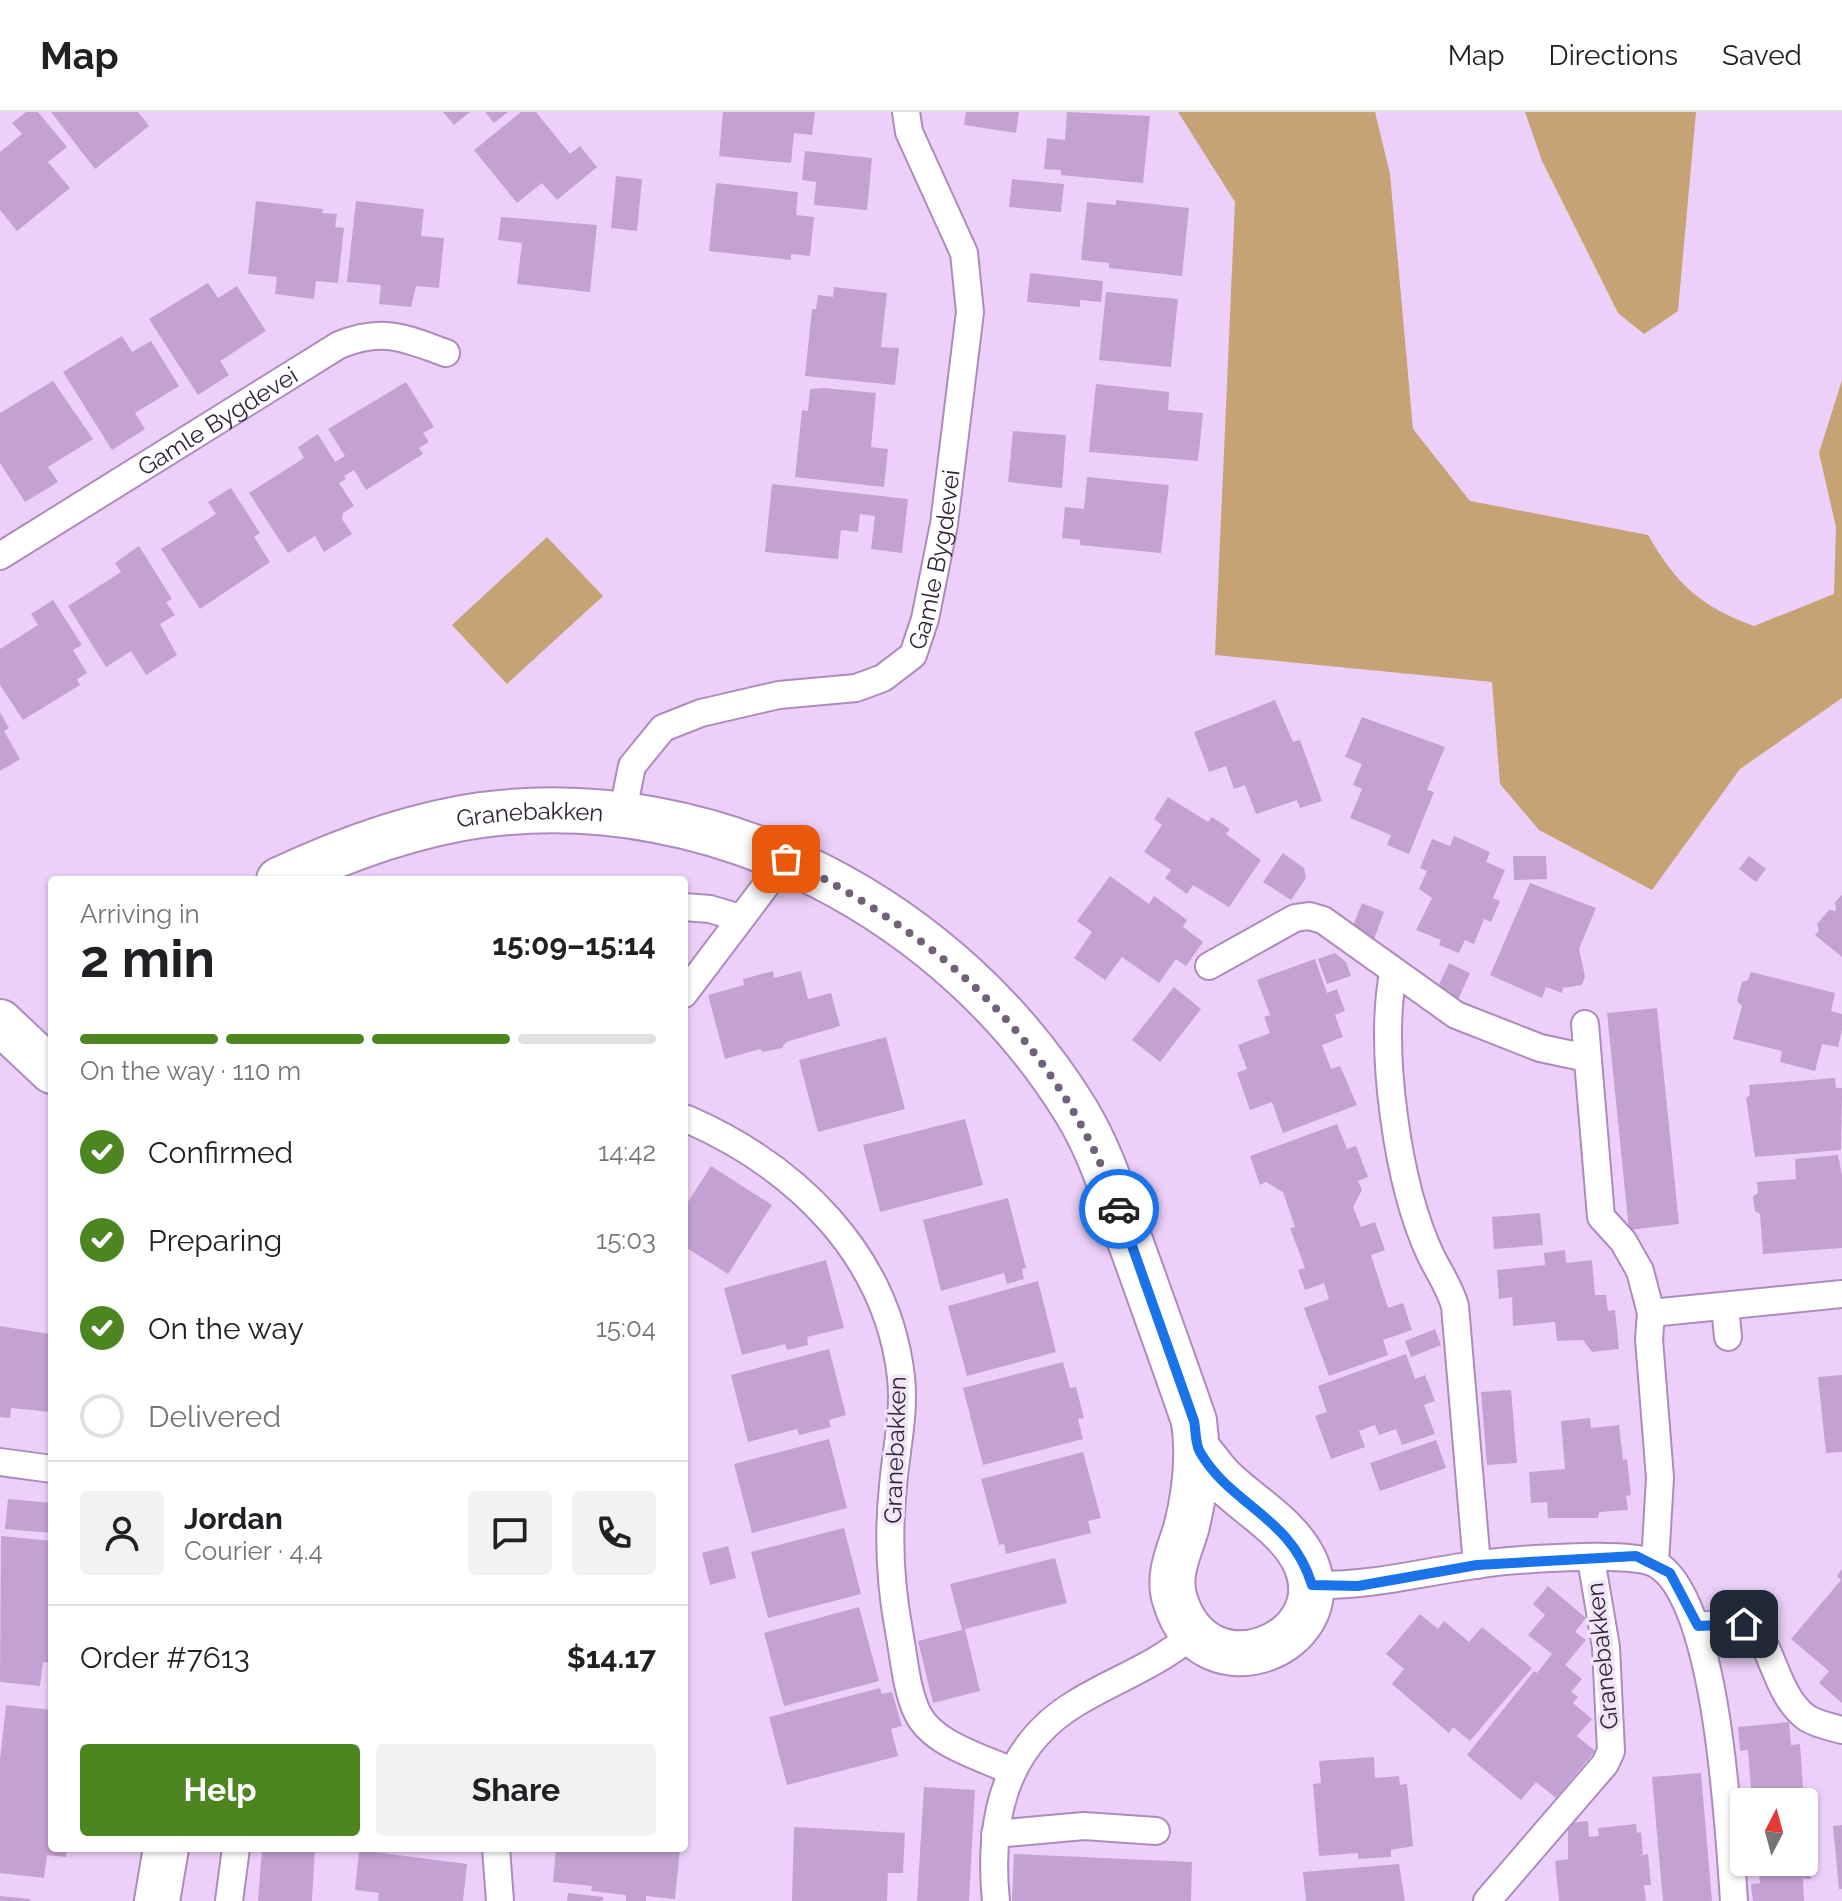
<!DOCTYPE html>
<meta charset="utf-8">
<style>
:root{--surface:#fff;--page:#f2f2f2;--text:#202124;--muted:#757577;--line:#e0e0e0;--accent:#4d8520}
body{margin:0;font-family:Raleway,sans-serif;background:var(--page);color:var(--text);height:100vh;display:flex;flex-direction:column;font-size:30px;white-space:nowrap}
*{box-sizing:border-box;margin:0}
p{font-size:26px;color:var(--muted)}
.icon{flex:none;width:44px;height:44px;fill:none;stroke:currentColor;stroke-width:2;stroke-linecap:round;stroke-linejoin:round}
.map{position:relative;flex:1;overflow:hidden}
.side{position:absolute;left:48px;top:764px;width:640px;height:976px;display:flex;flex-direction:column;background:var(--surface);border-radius:8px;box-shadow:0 2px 6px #0004}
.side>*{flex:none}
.needle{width:52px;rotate:6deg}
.fabs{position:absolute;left:1730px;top:1676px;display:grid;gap:16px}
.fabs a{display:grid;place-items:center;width:88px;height:88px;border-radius:8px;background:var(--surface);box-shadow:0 2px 6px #0004;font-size:40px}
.pin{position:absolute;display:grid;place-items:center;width:68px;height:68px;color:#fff;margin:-34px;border-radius:16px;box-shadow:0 4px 12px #0006}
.courier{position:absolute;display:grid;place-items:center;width:80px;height:80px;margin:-40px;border:6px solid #1a73e8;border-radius:50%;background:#fff;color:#222;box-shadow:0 2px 10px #0007}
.overview em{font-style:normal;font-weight:700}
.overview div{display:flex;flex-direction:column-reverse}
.overview{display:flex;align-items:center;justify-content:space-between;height:136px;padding:0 32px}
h1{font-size:52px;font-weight:700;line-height:60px}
.bar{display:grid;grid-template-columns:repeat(4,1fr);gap:12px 8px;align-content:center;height:96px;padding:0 32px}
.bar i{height:10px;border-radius:6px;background:var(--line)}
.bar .selected{background:var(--accent)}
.bar p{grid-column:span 4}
.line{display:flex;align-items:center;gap:20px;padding:0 32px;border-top:2px solid var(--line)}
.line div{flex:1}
.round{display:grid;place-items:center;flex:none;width:84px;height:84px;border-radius:8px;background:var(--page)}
ol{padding:0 32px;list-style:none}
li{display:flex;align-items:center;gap:24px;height:88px}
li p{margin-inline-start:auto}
li .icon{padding:8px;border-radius:50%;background:var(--accent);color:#fff;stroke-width:4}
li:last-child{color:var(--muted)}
li i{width:44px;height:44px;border:4px solid var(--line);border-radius:50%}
.action{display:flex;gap:16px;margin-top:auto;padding:16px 32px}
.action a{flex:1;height:92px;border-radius:8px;background:var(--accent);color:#fff;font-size:32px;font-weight:700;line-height:92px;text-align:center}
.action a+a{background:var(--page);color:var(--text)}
header{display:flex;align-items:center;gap:48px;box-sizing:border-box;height:112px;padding:0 40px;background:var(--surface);border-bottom:2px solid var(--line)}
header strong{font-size:38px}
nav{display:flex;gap:44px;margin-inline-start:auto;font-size:28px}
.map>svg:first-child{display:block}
.green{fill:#c5a375}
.building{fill:#c3a2d3}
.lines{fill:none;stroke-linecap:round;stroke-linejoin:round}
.lane-casing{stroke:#ad8cbd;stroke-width:30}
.street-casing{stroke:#ad8cbd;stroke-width:48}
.lane{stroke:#fff;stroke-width:26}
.street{stroke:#fff;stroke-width:44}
.done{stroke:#72607b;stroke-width:8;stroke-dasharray:0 14.4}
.route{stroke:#1a73e8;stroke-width:10}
.labels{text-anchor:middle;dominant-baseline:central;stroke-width:7;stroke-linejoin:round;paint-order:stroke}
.street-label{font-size:24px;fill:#312437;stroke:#f1e3f8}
</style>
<header>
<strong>Map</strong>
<nav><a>Map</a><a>Directions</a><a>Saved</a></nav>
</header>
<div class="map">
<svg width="1842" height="1789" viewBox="0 0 1842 1789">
<rect width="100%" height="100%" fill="#ecd0f9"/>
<path class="green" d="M1178,0H1375L1390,62L1413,317L1470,389L1648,423C1677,473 1700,494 1754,514L1834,482L1836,415L1819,341L1842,268V586L1740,657L1652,778L1539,718L1500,672L1492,570L1215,543L1235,90Z
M1525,0H1696L1678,199L1644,222L1618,201L1542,49Z
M547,425L603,484L507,572L452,513Z"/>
<path class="building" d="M26,0H38L67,35L48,50L70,76L17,119L0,98V40L22,22L12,11Z
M51,0H138L149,14L95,57Z
M443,0H470L454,13Z
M485,0H508L494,11Z
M521,0H536L570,42L580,34L597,55L557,88L542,71L517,91L474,38Z
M723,0H815L812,23L794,21L791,51L719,44Z
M966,0H1019L1016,21L964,13Z
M1067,0L1150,4L1143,71L1061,63V58L1044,57L1047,26L1065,28Z
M805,39L872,46L867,98L814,93L816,70L802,68Z
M616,64L642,67L637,119L611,116Z
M1012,67L1064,72L1061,100L1009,95Z
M716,71L798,80L796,103L814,105L810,144L791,142V148L709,139Z
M1116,88L1189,96L1182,164L1109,156V151L1081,148L1087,90L1116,93Z
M256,89L323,97L322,101L337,102L335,115L344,116L338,171L316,169L314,187L275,182L277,165L248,162Z
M356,89L424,97L421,124L444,126L439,176L416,174L411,195L379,192L381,173L347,170Z
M501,105L597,113L590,180L517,172L522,131L498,128Z
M1030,161L1103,169L1101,190L1080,188V195L1027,190Z
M208,171L218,186L237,174L266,219L220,249L229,263L198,283L149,207Z
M834,175L887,181L881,235L899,236L895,273L805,264L812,197H816L818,183L833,185Z
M1106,180L1178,187L1171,255L1099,248Z
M122,224L132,240L151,229L179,274L135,301L145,317L112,338L63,260Z
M53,269L93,327L48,355L58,370L25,390L0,351V301Z
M406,270L434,315L423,321L429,330L419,336L423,342L366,378L354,358L344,364L346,367L339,371L354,394L343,401L342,407L352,422L324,440L315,424L288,441L249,381L304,346L298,335L318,322L335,350L345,344L328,317Z
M1096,272L1169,280L1168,298L1203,301L1198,349L1089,340Z
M824,276L876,281L871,335L888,337L884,375L795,365L802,298L808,299L810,277Z
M1013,319L1066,323L1062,376L1008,370Z
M1087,365L1169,373L1161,441L1080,433V428L1062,426L1065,395L1084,397Z
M772,372L908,387L902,441L871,437L875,404L860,402L858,420L841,418L838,447L765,440Z
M231,376L260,421L254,425L270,450L200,497L161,437L216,402L208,390Z
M139,434L172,487L166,490L175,503L160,512L177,543L146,563L131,539L106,555L68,494L121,460L115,451Z
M53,488L82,533L73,538L87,561L77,567L80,573L23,608L0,573V537L38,513L31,502Z
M1275,588L1293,630L1300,628L1322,689L1300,696L1297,688L1256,702L1245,673L1234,677L1226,654L1209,660L1194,620Z
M0,600L9,616L4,619L20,647L0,659Z
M1362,605L1445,635L1427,678L1434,680L1409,742L1387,733L1391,723L1350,706L1362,677L1353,673L1362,652L1345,645Z
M1168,685L1208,710L1212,705L1230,717L1226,722L1261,748L1229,795L1193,773L1187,782L1165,766L1171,758L1144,740L1162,713L1154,707Z
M1454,724L1490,740L1486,750L1505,758L1493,786L1500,789L1491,810L1484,807L1474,832L1465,828L1459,841L1439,833L1441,828L1416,818L1432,786L1419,777L1427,759L1420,756L1432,727L1450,734Z
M1283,741L1304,756L1306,766L1291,788L1263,770Z
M1513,744H1546L1547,767L1514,768Z
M1749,744L1766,757L1756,770L1739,757Z
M1110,764L1149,792L1154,784L1187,808L1183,815L1203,830L1186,854L1176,847L1159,871L1122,845L1105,868L1074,846L1092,820L1077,809Z
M1530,771L1596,796L1579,837L1585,864L1582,873L1563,876L1562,881L1546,875L1542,886L1490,863Z
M1842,783V845L1815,823L1819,819L1817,812L1829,798L1836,799L1835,790Z
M1362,791L1384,800L1373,830L1353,814Z
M1335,841L1346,850L1351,864L1327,872L1318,847Z
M1315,847L1327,881L1337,877L1345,899L1335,903L1343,925L1322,933L1331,957L1340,954L1357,993L1283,1021L1272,990L1250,998L1237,961L1247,957L1238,933L1270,921L1264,905L1270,903L1257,868Z
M1449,851L1470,861L1458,888L1436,879Z
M773,859L774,866L801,859L808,887L831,881L840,914L786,930L782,936L763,940L760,937L725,947L708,883L744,873L743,867Z
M1751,860L1835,881L1831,899L1842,902V918L1838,935L1822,932L1815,959L1780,950L1782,939L1733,927L1742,894L1737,889L1742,870L1748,868Z
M1174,875L1201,897L1160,950L1132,928Z
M1657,896L1679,1112L1629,1118L1607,901Z
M886,925L905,997L818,1020L799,948Z
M1835,966L1836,976H1842L1841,1038L1755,1045L1746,986L1750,983L1749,973Z
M965,1007L983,1073L880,1100L863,1033Z
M1337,1012L1347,1037L1356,1034L1368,1065L1358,1069L1362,1078L1353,1095L1361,1115L1375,1110L1385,1138L1371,1143L1388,1196L1403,1191L1412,1218L1383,1228L1388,1243L1329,1264L1304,1196L1329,1187L1324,1171L1305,1178L1298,1158L1305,1156L1290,1116L1295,1115L1283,1080L1266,1070L1260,1073L1250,1044Z
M1838,1043L1842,1063V1136L1763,1142L1760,1102L1755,1099L1753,1084L1758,1081L1757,1070L1796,1067L1795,1047Z
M711,1054L772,1093L728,1162L684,1134V1096Z
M1008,1086L1026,1156L1022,1157L1024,1167L1007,1172L1004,1161L941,1179L923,1108Z
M1540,1101L1543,1133L1494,1137L1492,1105Z
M1565,1138L1566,1151L1592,1148L1595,1183H1606L1608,1199L1615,1198L1619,1237L1592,1240L1583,1228L1557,1229L1555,1210L1513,1214L1512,1185L1499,1187L1497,1158L1545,1153L1544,1141Z
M826,1148L844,1216L807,1225L808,1233L787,1238L785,1232L742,1243L724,1176Z
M1038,1169L1056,1240L967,1264L948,1194Z
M0,1214L50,1222L52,1300L11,1296L10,1306L0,1305Z
M1435,1217L1441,1233L1411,1245L1405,1229Z
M829,1237L846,1303L829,1308L831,1315L799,1323L797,1317L748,1330L731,1263Z
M1406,1242L1415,1267L1425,1263L1435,1289L1424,1293L1435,1322L1402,1333L1396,1317L1379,1323L1375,1313L1359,1319L1365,1335L1331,1347L1315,1304L1327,1300L1318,1274Z
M1063,1250L1070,1276L1076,1275L1084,1306L1078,1307L1083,1327L983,1353L963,1276Z
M1842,1263V1340L1826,1341L1818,1265Z
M1511,1278L1517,1351L1487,1353L1481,1280Z
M1590,1306L1591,1316L1619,1313L1623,1348L1627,1347L1631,1383L1626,1384L1628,1398L1599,1400L1598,1406H1548L1547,1390L1531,1391L1529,1360L1565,1357L1561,1309Z
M829,1327L847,1396L752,1421L734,1352Z
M1436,1328L1446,1356L1380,1379L1370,1351Z
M1083,1340L1101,1406L1088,1409L1091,1421L1006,1442L1004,1432L999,1433L981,1367Z
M8,1387L52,1391V1421L5,1417Z
M844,1416L861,1482L768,1506L751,1440Z
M1,1424L52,1429V1551L43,1550L40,1574L0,1570Z
M728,1434L736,1466L710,1473L702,1441Z
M1055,1446L1067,1491L965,1517L980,1579L933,1591L918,1529L962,1518L950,1472Z
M1842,1457V1591L1819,1571L1829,1559L1791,1527L1841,1468L1837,1464Z
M1548,1474L1586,1506L1575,1520L1586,1528L1565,1553L1582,1567L1571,1580L1578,1585L1573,1591L1592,1607L1577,1624L1595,1639L1556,1686L1536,1670L1521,1688L1467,1643L1534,1559L1537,1561L1552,1542L1528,1523L1545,1503L1533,1492Z
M859,1495L879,1569L784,1594L764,1521Z
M1420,1502L1438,1517L1444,1509L1469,1530L1482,1515L1532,1556L1470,1629L1453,1615L1449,1621L1392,1572L1404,1557L1386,1542Z
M880,1576L882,1582L892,1580L902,1614L891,1617L898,1644L787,1673L769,1605Z
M6,1593L52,1598V1736H67L66,1745L47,1743L44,1766L0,1761V1647Z
M1789,1610L1791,1633L1800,1632L1804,1690H1752L1748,1638L1740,1639L1738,1615Z
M1374,1645L1375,1666L1399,1664L1400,1673L1407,1672L1413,1734L1391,1738V1745L1358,1747V1741L1319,1744L1313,1672L1321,1671L1319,1649Z
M1701,1661L1712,1789H1663L1652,1665Z
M924,1675L975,1678L969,1789H917Z
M1588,1709L1589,1725L1599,1724L1598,1716L1636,1712L1637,1721L1641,1720L1643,1742L1639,1744L1648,1742L1651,1773H1644L1646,1789H1559L1555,1749L1568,1747V1711Z
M1804,1712L1811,1767H1803L1804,1789H1753L1751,1772L1760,1771L1758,1750H1804Z
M1842,1713V1777H1839L1833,1714Z
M794,1715L905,1721L903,1761H888L887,1789H792Z
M262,1736H315L312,1789H258Z
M556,1736H680L675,1787L646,1784V1789H626V1783L591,1779L592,1774L553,1770Z
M359,1738L467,1752L463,1789H378L379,1781L355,1778Z
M1014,1742L1192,1750L1191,1789H1012Z
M1399,1752L1405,1789H1306L1303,1760Z
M568,1781L603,1785V1789H567Z
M0,1784L30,1787V1789H0Z"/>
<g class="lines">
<g class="lane-casing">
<g id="lane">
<path id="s1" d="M0,444L339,233C383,215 404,226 446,241"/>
<path id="s2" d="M622,703L632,654L663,616L701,601L779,583L856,576L883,566L913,543L925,507L944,412L970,200L964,141L909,20L906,0"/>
<path d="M684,795L710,797L740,806"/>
<path d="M1209,854L1295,806L1309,804L1323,808L1456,903L1540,936L1587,946"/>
<path d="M1393,861C1379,939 1397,1072 1431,1144C1440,1162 1449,1174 1455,1194L1477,1453"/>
<path d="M684,882L786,747"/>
<path d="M1585,912L1601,1105L1623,1129L1640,1159L1651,1201L1649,1227L1660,1366L1655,1451"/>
<path d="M687,1007C795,1054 887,1142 901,1265C905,1301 896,1338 893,1374C888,1422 890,1471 899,1519C904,1545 906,1578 918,1602C933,1632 981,1645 1009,1658"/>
<path d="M1725,1194L1728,1225"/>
<path d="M1651,1201L1842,1182"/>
<path d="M0,1350L52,1357"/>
<path d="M1312,1473C1372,1474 1417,1461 1475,1453C1507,1448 1632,1438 1656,1452C1718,1486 1729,1721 1734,1789"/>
<path d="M1698,1514C1713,1513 1734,1508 1748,1514C1771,1522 1774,1583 1807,1606C1816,1612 1831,1615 1842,1618"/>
<path d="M995,1722L1084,1714L1156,1719"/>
<path d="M496,1736L500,1789"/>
<path d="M229,1789L236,1736"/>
<path d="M996,1789C988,1710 1003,1635 1076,1591C1117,1566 1154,1555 1192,1523"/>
<path d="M1487,1789L1605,1652L1611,1639L1606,1535L1591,1447"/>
</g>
</g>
<g class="street-casing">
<g id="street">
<path id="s3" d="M279,768C343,738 410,713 481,703C717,672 953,799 1076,999C1100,1038 1114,1083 1129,1126C1151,1187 1173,1248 1194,1309C1199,1344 1195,1382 1186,1417C1179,1440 1167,1463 1175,1488C1205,1587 1339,1532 1306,1452C1290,1415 1249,1394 1221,1366C1213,1358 1206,1347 1198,1338"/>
<path d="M0,910L52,959"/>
<path d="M157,1789L166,1736"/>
</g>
</g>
<use href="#lane" class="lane"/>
<use href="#street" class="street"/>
</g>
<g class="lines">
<path class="done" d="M786,747C943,825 1058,930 1119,1097"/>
<path class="route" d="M1119,1097L1194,1309C1196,1318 1195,1332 1200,1340C1231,1394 1291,1404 1312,1473L1358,1474L1477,1453L1636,1444L1670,1461L1698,1514L1744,1512"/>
</g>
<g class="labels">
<g class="street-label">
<text stroke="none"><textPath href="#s1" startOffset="256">Gamle Bygdevei</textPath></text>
<text stroke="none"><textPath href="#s2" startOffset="462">Gamle Bygdevei</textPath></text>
<text stroke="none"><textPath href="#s3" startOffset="262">Granebakken</textPath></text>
<text transform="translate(895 1338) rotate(-88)">Granebakken</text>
<text transform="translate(1602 1544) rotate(-96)">Granebakken</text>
</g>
</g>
</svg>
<div class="fabs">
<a><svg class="needle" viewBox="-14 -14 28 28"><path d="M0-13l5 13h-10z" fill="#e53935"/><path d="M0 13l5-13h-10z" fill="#757577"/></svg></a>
</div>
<div class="pin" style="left:786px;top:747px;background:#ea580c"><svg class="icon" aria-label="bag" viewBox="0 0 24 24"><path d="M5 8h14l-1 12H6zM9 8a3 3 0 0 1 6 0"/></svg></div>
<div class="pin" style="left:1744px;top:1512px;background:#1f2937"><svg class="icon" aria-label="home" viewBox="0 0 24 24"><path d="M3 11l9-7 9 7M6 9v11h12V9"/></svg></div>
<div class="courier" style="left:1119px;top:1097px"><svg class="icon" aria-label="car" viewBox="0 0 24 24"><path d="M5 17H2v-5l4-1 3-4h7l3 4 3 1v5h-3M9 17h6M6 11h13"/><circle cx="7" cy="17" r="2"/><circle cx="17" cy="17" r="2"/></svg></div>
<section class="side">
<div class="overview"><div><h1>2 min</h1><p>Arriving in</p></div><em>15:09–15:14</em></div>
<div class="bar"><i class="selected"></i><i class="selected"></i><i class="selected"></i><i></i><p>On the way · 110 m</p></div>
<ol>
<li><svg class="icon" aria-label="check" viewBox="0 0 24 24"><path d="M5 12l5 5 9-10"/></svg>Confirmed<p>14:42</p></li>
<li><svg class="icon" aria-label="check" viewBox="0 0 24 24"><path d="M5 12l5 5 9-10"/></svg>Preparing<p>15:03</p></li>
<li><svg class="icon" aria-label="check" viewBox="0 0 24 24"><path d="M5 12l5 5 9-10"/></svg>On the way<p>15:04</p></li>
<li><i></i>Delivered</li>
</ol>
<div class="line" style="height:144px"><a class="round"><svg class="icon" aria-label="person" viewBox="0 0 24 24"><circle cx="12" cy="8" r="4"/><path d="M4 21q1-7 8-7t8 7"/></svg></a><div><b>Jordan</b><p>Courier · 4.4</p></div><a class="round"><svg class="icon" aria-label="chat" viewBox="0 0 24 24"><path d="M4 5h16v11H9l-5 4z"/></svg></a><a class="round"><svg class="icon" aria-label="phone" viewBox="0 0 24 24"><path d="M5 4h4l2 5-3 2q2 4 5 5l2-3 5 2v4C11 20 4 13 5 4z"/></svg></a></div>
<div class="line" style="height:104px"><div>Order #7613</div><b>$14.17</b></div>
<div class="action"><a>Help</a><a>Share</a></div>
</section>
</div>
